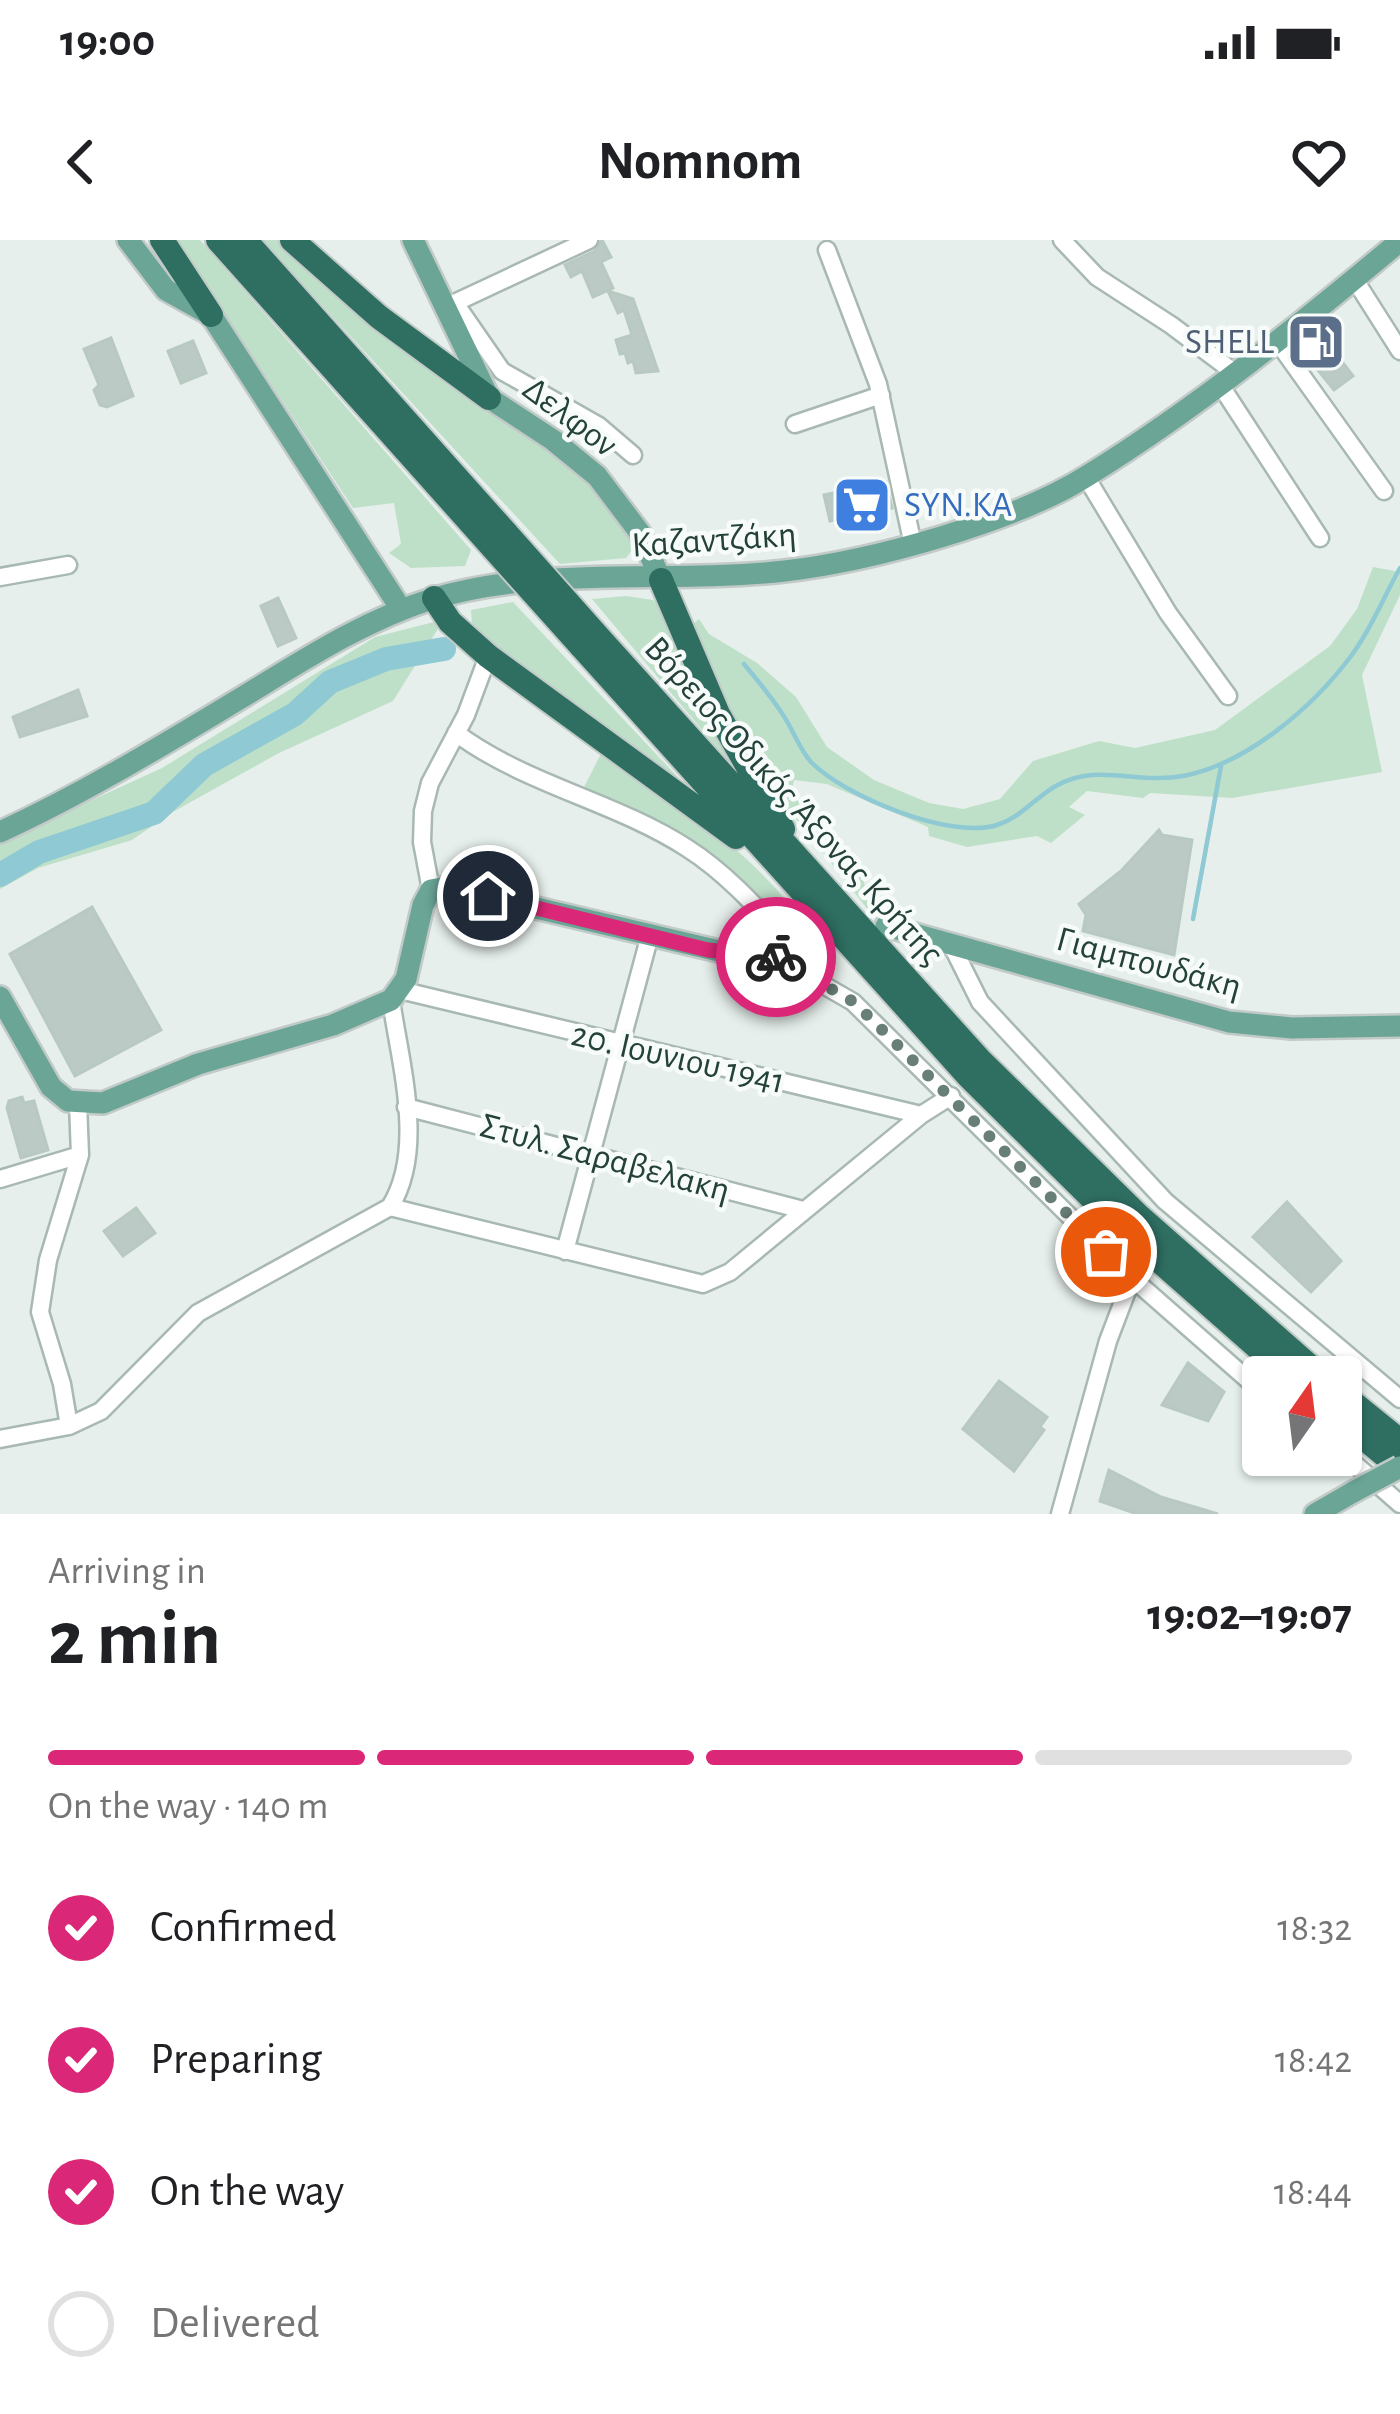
<!DOCTYPE html>
<meta charset="utf-8">
<style>
:root{--surface:#fff;--page:#f6f6f6;--text:#202124;--muted:#757577;--line:#e0e0e0;--accent:#db2777}
body{margin:0;font-family:"Alegreya Sans",sans-serif;background:var(--page);color:var(--text);height:100vh;display:flex;flex-direction:column;font-size:45px;white-space:nowrap}
*{box-sizing:border-box;margin:0}
p{font-size:39px;color:var(--muted)}
.icon{flex:none;width:66px;height:66px;fill:none;stroke:currentColor;stroke-width:2;stroke-linecap:round;stroke-linejoin:round}
.map{position:relative;height:1274px;overflow:hidden}
.details{display:flex;flex-direction:column;background:var(--surface);flex:1}
.details>*{flex:none}
.needle{width:78px;rotate:14deg}
.fabs{position:absolute;left:1242px;top:1116px;display:grid;gap:24px}
.fabs a{display:grid;place-items:center;width:120px;height:120px;border-radius:12px;background:var(--surface);box-shadow:0 3px 9px #0004;font-size:60px}
.pin{position:absolute;display:grid;place-items:center;width:102px;height:102px;color:#fff;margin:-51px;border:6px solid #fff;border-radius:50%;box-shadow:0 3px 12px #0007}
.courier{position:absolute;display:grid;place-items:center;width:120px;height:120px;margin:-60px;border:9px solid #db2777;border-radius:50%;background:#fff;color:#222;box-shadow:0 3px 15px #0007}
.overview em{font-style:normal;font-weight:700}
.overview div{display:flex;flex-direction:column-reverse}
.overview{display:flex;align-items:center;justify-content:space-between;height:204px;padding:0 48px}
h1{font-size:78px;font-weight:700;line-height:90px}
.bar{display:grid;grid-template-columns:repeat(4,1fr);gap:18px 12px;align-content:center;height:144px;padding:0 48px}
.bar i{height:15px;border-radius:9px;background:var(--line)}
.bar .selected{background:var(--accent)}
.bar p{grid-column:span 4}
ol{padding:0 48px;list-style:none}
li{display:flex;align-items:center;gap:36px;height:132px}
li p{margin-inline-start:auto}
li .icon{padding:12px;border-radius:50%;background:var(--accent);color:#fff;stroke-width:4}
li:last-child{color:var(--muted)}
li i{width:66px;height:66px;border:6px solid var(--line);border-radius:50%}
.status{display:flex;justify-content:space-between;align-items:center;height:84px;padding:0 60px;background:var(--surface);direction:ltr}
.status svg{height:33px;fill:currentColor}
header{display:flex;justify-content:space-between;align-items:center;height:156px;padding:0 48px;background:var(--surface);font-size:54px;font-weight:700}
.map>svg:first-child{display:block}
.green{fill:#bfe0c8}
.lines{fill:none;stroke-linecap:round;stroke-linejoin:round}
.stream{stroke:#8ec9d4;stroke-width:4.5}
.river{stroke:#8ec9d4;stroke-width:24}
.building{fill:#bbcac4;stroke:#b8c9c2;stroke-width:3}
.minor-casing{stroke:#a8b8b2;stroke-width:21}
.major-casing{stroke:#c2cac8;stroke-width:26}
.highway-casing{stroke:#c2cac8;stroke-width:28}
.minor{stroke:#fff;stroke-width:16}
.major{stroke:#6aa596;stroke-width:21}
.highway{stroke:#2f6f62;stroke-width:24}
.major-bridge-casing{stroke:#c2cac8;stroke-width:26;stroke-linecap:butt}
.highway-bridge-casing{stroke:#c2cac8;stroke-width:28;stroke-linecap:butt}
.major-bridge{stroke:#6aa596;stroke-width:21}
.highway-bridge{stroke:#2f6f62;stroke-width:24}
.done{stroke:#687f78;stroke-width:12;stroke-dasharray:0 21.6}
.route{stroke:#db2777;stroke-width:15}
.labels{text-anchor:middle;dominant-baseline:central;stroke-width:9;stroke-linejoin:round;paint-order:stroke}
.service-label{font-size:36px;fill:#4e5e75;stroke:#f7fbf9;text-anchor:end}
.street-label{font-size:36px;fill:#24423a;stroke:#f7fbf9}
.shop-label{font-size:36px;fill:#366cbe;stroke:#f7fbf9;text-anchor:start}
</style>
<div class="status"><b>19:00</b><svg viewBox="0 0 49 12"><path d="M0 12V9h3v3zM5 12V6h3v6zM10 12V3h3v9zM15 12V0h3v12zM26 1h20v11H26zM47 4h2v5h-2z"/></svg></div>
<header><svg class="icon" aria-label="back" viewBox="0 0 24 24"><path d="M15 5l-7 7 7 7"/></svg>Nomnom<svg class="icon" aria-label="heart" viewBox="0 0 24 24"><path d="M12 20l-8-8c-3-5 5-10 8-4 3-6 11-1 8 4z"/></svg></header>
<div class="map">
<svg width="1400" height="1274" viewBox="0 0 1400 1274">
<rect width="100%" height="100%" fill="#e6efeb"/>
<path class="green" d="M176,0H200L471,310L465,326L411,328L389,313L401,304L394,263L353,268Z
M262,0H284C358,57 614,231 633,309L626,318L560,324Z
M1373,327L1400,332V355L1362,435L1382,532L1232,558L1150,553L1143,558L1087,551L1069,567L1085,575L1051,603L1037,596L967,607L929,596L928,587L827,544L794,540L791,553L862,635L873,676L751,522L689,387L699,379L709,394L757,423L796,457L827,507L874,540L929,563L963,569L1000,559L1033,521L1099,501L1135,508L1215,490L1330,406L1357,369Z
M626,356L653,360L660,369L745,541L592,359Z
M513,362L689,549L491,407L472,384L471,370Z
M434,382L441,384L393,461L279,513L171,573L132,600L38,628L0,649V602L162,528L375,397Z
M605,506C669,555 768,624 810,693L792,697L718,618L583,549Z"/>
<g class="lines">
<path class="stream" d="M744,424C757,440 772,457 783,475C793,489 799,509 811,522C844,556 950,600 997,585C1032,574 1043,539 1092,535C1122,533 1152,542 1183,536C1247,524 1313,467 1351,416C1371,390 1384,356 1400,328
M1193,679L1221,526"/>
<path class="river" d="M0,635L39,612L154,573L204,525L295,474L330,442L386,419L444,409"/>
</g>
<path class="building" d="M602,0L611,17L601,22L613,48L593,57L582,31L571,37L565,25L595,11Z
M608,51L633,59L658,131L636,133L633,121L628,123L625,113L620,114L616,100L632,95L624,70L618,73Z
M1317,89L1353,136L1334,150L1313,124L1319,119L1304,99Z
M111,98L133,156L107,167L100,165L94,150L99,145L84,109Z
M193,101L206,133L181,143L168,111Z
M886,242L892,268L830,281L824,255Z
M278,358L296,398L278,406L261,366Z
M78,450L87,476L20,497L13,477Z
M1159,590L1162,595L1192,600L1174,715L1083,691L1086,675L1079,664L1121,631Z
M92,667L161,790L75,836L10,714Z
M22,857L24,863L34,861L48,910L21,918L7,868L9,861Z
M1287,962L1341,1021L1311,1052L1253,997Z
M136,968L155,993L123,1016L104,991Z
M1188,1123L1224,1152L1208,1181L1162,1165Z
M999,1141L1047,1177L1040,1187L1044,1190L1014,1231L963,1189Z
M1109,1230L1161,1257L1218,1274H1137L1100,1261Z"/>
<g class="lines">
<g class="minor-casing">
<path id="minor" d="M1062,0L1097,37L1171,85L1235,133
M827,10L878,144L913,305
M1355,40L1400,111
M455,63L502,131L599,186L633,215
M448,66L589,0
M1277,101L1384,251
M1219,143L1320,298
M795,184L881,155
M1086,237L1168,373L1228,456
M0,337L68,325
M456,493C526,545 614,561 687,608C728,634 761,672 794,708
M431,650L422,602L423,571L430,543L466,475L488,416
M952,706L980,762L1165,961L1400,1159
M773,716L853,762L1132,1038L1263,1153
M400,750L921,875L951,856
M406,867L803,970
M0,939L80,915
M390,967L703,1044L730,1032L921,875
M565,1011L650,695
M69,1186L62,1144L40,1072L48,1020L80,915L78,863
M0,1199L69,1186L101,1171L198,1073L390,967C426,910 400,823 391,760
M1341,1212L1400,1264
M1060,1274L1108,1101L1132,1038"/>
</g>
<g class="major-casing">
<path id="major" d="M128,0L166,50L211,75L401,369
M413,0L489,158L553,200L597,236L640,293L661,340
M0,592C85,553 166,503 246,455C305,419 365,380 432,359C544,325 669,344 785,331C871,321 1014,282 1087,236C1197,168 1301,84 1400,1
M886,686L1229,782L1292,788L1400,786
M0,757L51,847L68,861L103,863L198,824L333,785L391,760L406,739L423,665L431,650L447,647L740,716H773L817,701
M1315,1274L1355,1251"/>
</g>
<g class="highway-casing">
<path id="highway" d="M162,0L211,75
M218,0L493,308
M245,0L507,294
M292,0L379,77L489,158
M661,340L718,474L783,589
M434,358L450,382L488,416L736,597
M594,392L980,820L1139,976L1322,1137
M580,405L969,837L1123,989L1291,1137
M1341,1153L1400,1201
M1341,1179L1400,1228"/>
</g>
<use href="#minor" class="minor"/>
<use href="#major" class="major"/>
<use href="#highway" class="highway"/>
<g class="major-bridge-casing">
<path id="major-bridge" d="M1355,1251L1400,1227"/>
</g>
<g class="highway-bridge-casing">
<path id="highway-bridge" d="M507,294L594,392
M493,308L580,405"/>
</g>
<use href="#major-bridge" class="major-bridge"/>
<use href="#highway-bridge" class="highway-bridge"/>
</g>
<g class="lines">
<path class="done" d="M776,717L854,762L1106,1012"/>
<path class="route" d="M488,656L708,710L776,717"/>
</g>
<defs>
<g id="fuel-square" transform="scale(3)"><rect x="-9" y="-9" width="18" height="18" rx="4" fill="#5c6f8a" stroke="#f7fbf9"/><path d="M-5.5-6h7V0h2V4h1.3V-2.5L3-4.5l.8-.8L6-3V5H2.5V1h-1V6h-7ZM-4.2-4.7v3.2H.2V-4.7Z" fill="#fff"/></g>
<g id="supermarket-square" transform="scale(3)"><rect x="-9" y="-9" width="18" height="18" rx="4" fill="#3f7fe0" stroke="#f7fbf9"/><path d="M-6-5.5h2.5l.6 2H6L4.5 2H-2.5L-4.4-4H-6ZM-1.5 3.2a1.3 1.3 0 1 0 .1 0ZM3 3.2a1.3 1.3 0 1 0 .1 0Z" fill="#fff"/></g>
</defs>
<g fill-rule="evenodd">
<use href="#fuel-square" x="1316" y="102"/>
<use href="#supermarket-square" x="862" y="265"/>
</g>
<g class="labels">
<g class="service-label">
<text x="1274" y="102">SHELL</text>
</g>
<g class="street-label">
<text transform="translate(570 177) rotate(37)">Δελφον</text>
<text transform="translate(714 300) rotate(-4)">Καζαντζάκη</text>
<text transform="translate(794 561) rotate(48)">Βόρειος Οδικός Άξονας Κρήτης</text>
<text transform="translate(1149 723) rotate(15)">Γιαμπουδάκη</text>
<text transform="translate(678 818) rotate(13)">20. Ιουνιου 1941</text>
<text transform="translate(605 918) rotate(15)">Στυλ. Σαραβελακη</text>
</g>
<g class="shop-label">
<text x="904" y="265">SYN.KA</text>
</g>
</g>
</svg>
<div class="fabs">
<a><svg class="needle" viewBox="-14 -14 28 28"><path d="M0-13l5 13h-10z" fill="#e53935"/><path d="M0 13l5-13h-10z" fill="#757577"/></svg></a>
</div>
<div class="pin" style="left:1106px;top:1012px;background:#ea580c"><svg class="icon" aria-label="bag" viewBox="0 0 24 24"><path d="M5 8h14l-1 12H6zM9 8a3 3 0 0 1 6 0"/></svg></div>
<div class="pin" style="left:488px;top:656px;background:#1f2937"><svg class="icon" aria-label="home" viewBox="0 0 24 24"><path d="M3 11l9-7 9 7M6 9v11h12V9"/></svg></div>
<div class="courier" style="left:776px;top:717px"><svg class="icon" aria-label="bike" viewBox="0 0 24 24"><circle cx="6" cy="16" r="4"/><circle cx="18" cy="16" r="4"/><path d="M6 16l4-8h5l3 8M10 8l3 8H6M13 5h3"/></svg></div>
</div>
<section class="details">
<div class="overview"><div><h1>2 min</h1><p>Arriving in</p></div><em>19:02–19:07</em></div>
<div class="bar"><i class="selected"></i><i class="selected"></i><i class="selected"></i><i></i><p>On the way · 140 m</p></div>
<ol>
<li><svg class="icon" aria-label="check" viewBox="0 0 24 24"><path d="M5 12l5 5 9-10"/></svg>Confirmed<p>18:32</p></li>
<li><svg class="icon" aria-label="check" viewBox="0 0 24 24"><path d="M5 12l5 5 9-10"/></svg>Preparing<p>18:42</p></li>
<li><svg class="icon" aria-label="check" viewBox="0 0 24 24"><path d="M5 12l5 5 9-10"/></svg>On the way<p>18:44</p></li>
<li><i></i>Delivered</li>
</ol>
</section>
